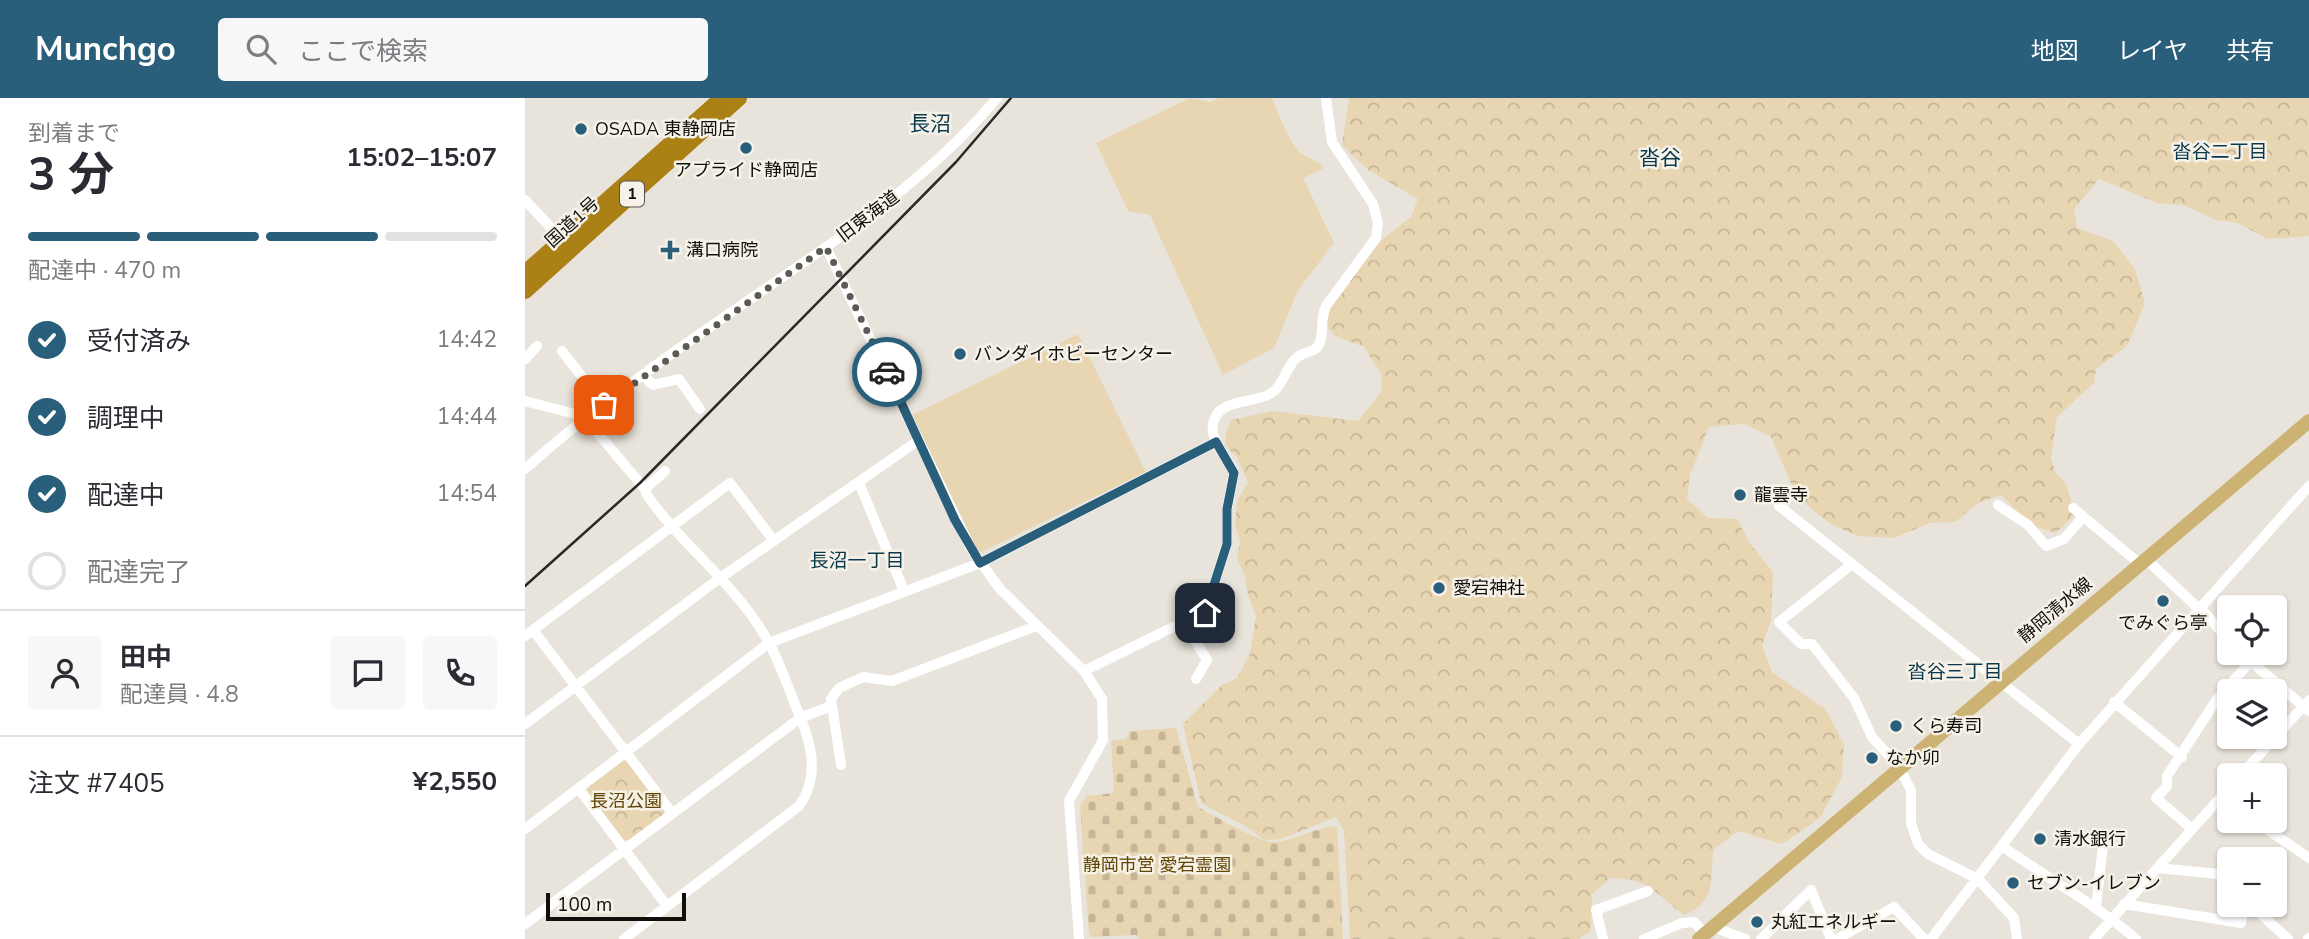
<!DOCTYPE html>
<html lang="ja">
<meta charset="utf-8">
<style>
:root{--surface:#fff;--page:#f7f7f7;--text:#2b2b33;--muted:#7c7c81;--line:#e1e1e2;--accent:#295f7a}
body{margin:0;font-family:"Nunito Sans","Noto Sans JP",sans-serif;background:var(--page);color:var(--text);height:100vh;display:flex;flex-direction:column;font-size:26px;white-space:nowrap}
*{box-sizing:border-box;margin:0}
p{font-size:23px;color:var(--muted)}
.icon{flex:none;width:38px;height:38px;fill:none;stroke:currentColor;stroke-width:2;stroke-linecap:round;stroke-linejoin:round}
.map{position:relative;flex:1;overflow:hidden}
.sheet{display:flex;flex-direction:column;background:var(--surface);width:525px}
.sheet>*{flex:none}
.tools{position:absolute;left:1692px;top:497px;display:grid;gap:14px}
.tools a{display:grid;place-items:center;width:70px;height:70px;border-radius:7px;background:var(--surface);box-shadow:0 2px 5px #0004;font-size:35px}
.scale{position:absolute;left:21px;bottom:18px;width:140px;box-sizing:border-box;padding-left:7px;border:4px solid #100f0c;border-top:0;font-size:19px;line-height:24px;white-space:nowrap;color:#100f0c;-webkit-text-stroke:5px #f7f2e8;paint-order:stroke}
.pin{position:absolute;display:grid;place-items:center;width:60px;height:60px;color:#fff;margin:-30px;border-radius:14px;box-shadow:0 4px 10px #0006}
.courier{position:absolute;display:grid;place-items:center;width:70px;height:70px;margin:-35px;border:5px solid #295f7a;border-radius:50%;background:#fff;color:#222;box-shadow:0 2px 9px #0007}
.summary em{font-style:normal;font-weight:700}
.summary div{display:flex;flex-direction:column-reverse}
.summary{display:flex;align-items:center;justify-content:space-between;height:119px;padding:0 28px}
h1{font-size:46px;font-weight:700;line-height:52px}
.bar{display:grid;grid-template-columns:repeat(4,1fr);gap:10px 7px;align-content:center;height:84px;padding:0 28px}
.bar i{height:9px;border-radius:5px;background:var(--line)}
.bar .active{background:var(--accent)}
.bar p{grid-column:span 4}
.line{display:flex;align-items:center;gap:18px;padding:0 28px;border-top:2px solid var(--line)}
.line div{flex:1}
.round{display:grid;place-items:center;flex:none;width:74px;height:74px;border-radius:7px;background:var(--page)}
ol{padding:0 28px;list-style:none}
li{display:flex;align-items:center;gap:21px;height:77px}
li p{margin-inline-start:auto}
li .icon{padding:7px;border-radius:50%;background:var(--accent);color:#fff;stroke-width:4}
li:last-child{color:var(--muted)}
li i{width:38px;height:38px;border:4px solid var(--line);border-radius:50%}
header{display:flex;align-items:center;gap:42px;box-sizing:border-box;height:98px;padding:0 35px;background:var(--accent);color:#fff}
header strong{font-size:33px}
nav{display:flex;gap:38px;margin-inline-start:auto;font-size:24px}
.search{width:490px;height:63px;background:var(--page);display:flex;align-items:center;gap:18px;box-sizing:border-box;padding:0 24px;border-radius:7px;color:var(--muted);font-size:26px}
main{display:flex;flex:1;min-height:0}
.map>svg:first-child{display:block}
.grass{fill:#e8d5b2}
.forest{fill:url(#forest-crowns)}
.cemetery{fill:url(#cemetery-stones)}
.lines{fill:none;stroke-linecap:round;stroke-linejoin:round}
.minor{stroke:#fff;stroke-width:10}
.major{stroke:#cdb373;stroke-width:14}
.highway{stroke:#ab8015;stroke-width:16}
.rail{stroke:#2b2926;stroke-width:2.5}
.done{stroke:#5c5a54;stroke-width:7;stroke-dasharray:0 12.6}
.route{stroke:#295f7a;stroke-width:9}
.poi-dot{fill:#295f7a;stroke:#f7f2e8;stroke-width:2.5}
.labels{text-anchor:middle;dominant-baseline:central;stroke-width:5;stroke-linejoin:round;paint-order:stroke}
.shield{fill:#f7f2e8;stroke:#55534e;stroke-width:2}
.shield-label{font-size:16px;font-weight:bold;fill:#100f0c}
.poi-label{font-size:18px;fill:#100f0c;stroke:#f7f2e8;text-anchor:start}
.street-label{font-size:18px;fill:#100f0c;stroke:#f7f2e8}
.park-label{font-size:18px;fill:#614703;stroke:#f7f2e8}
.neighbourhood-label{font-size:19px;fill:#0a384d;stroke:#f7f2e8}
.quarter-label{font-size:21px;fill:#0a384d;stroke:#f7f2e8}
</style>
<header>
<strong>Munchgo</strong>
<div class="search"><svg class="icon" aria-label="search" viewBox="0 0 24 24"><circle cx="10" cy="10" r="6"/><path d="M15 15l6 6"/></svg>ここで検索</div>
<nav><a>地図</a><a>レイヤ</a><a>共有</a></nav>
</header>
<main>
<section class="sheet">
<div class="summary"><div><h1>3 分</h1><p>到着まで</p></div><em>15:02–15:07</em></div>
<div class="bar"><i class="active"></i><i class="active"></i><i class="active"></i><i></i><p>配達中 · 470 m</p></div>
<ol>
<li><svg class="icon" aria-label="check" viewBox="0 0 24 24"><path d="M5 12l5 5 9-10"/></svg>受付済み<p>14:42</p></li>
<li><svg class="icon" aria-label="check" viewBox="0 0 24 24"><path d="M5 12l5 5 9-10"/></svg>調理中<p>14:44</p></li>
<li><svg class="icon" aria-label="check" viewBox="0 0 24 24"><path d="M5 12l5 5 9-10"/></svg>配達中<p>14:54</p></li>
<li><i></i>配達完了</li>
</ol>
<div class="line" style="height:126px"><a class="round"><svg class="icon" aria-label="person" viewBox="0 0 24 24"><circle cx="12" cy="8" r="4"/><path d="M4 21q1-7 8-7t8 7"/></svg></a><div><b>田中</b><p>配達員 · 4.8</p></div><a class="round"><svg class="icon" aria-label="chat" viewBox="0 0 24 24"><path d="M4 5h16v11H9l-5 4z"/></svg></a><a class="round"><svg class="icon" aria-label="phone" viewBox="0 0 24 24"><path d="M5 4h4l2 5-3 2q2 4 5 5l2-3 5 2v4C11 20 4 13 5 4z"/></svg></a></div>
<div class="line" style="height:91px"><div>注文 #7405</div><b>¥2,550</b></div>
</section>
<div class="map">
<svg width="1784" height="841" viewBox="0 0 1784 841">
<defs>
<pattern id="forest-crowns" width="20" height="18" patternUnits="userSpaceOnUse" patternTransform="scale(1.75)"><rect width="20" height="18" fill="#e8d5b2"/><path d="M2 6a3 3 0 1 1 6 0M12 15a3 3 0 1 1 6 0" fill="none" stroke="#c6b698"/></pattern>
<pattern id="cemetery-stones" width="16" height="16" patternUnits="userSpaceOnUse" patternTransform="scale(1.75)"><rect width="16" height="16" fill="#e8d5b2"/><path d="M2 7V4a2 2 0 0 1 4 0v3zM10 15v-3a2 2 0 0 1 4 0v3z" fill="#c6b698"/></pattern>
</defs>
<rect width="100%" height="100%" fill="#e9e4db"/>
<path class="grass" d="M665,0L685,4L694,0H747C754,16 761,37 772,51C779,61 791,60 799,70L778,80L809,145L773,192L749,250L698,277L625,117L603,113L571,45Z
M553,236L621,374L454,455L387,317Z"/>
<path class="forest" d="M824,0H1784V138L1742,141L1713,125L1691,122L1659,107L1632,105L1574,81L1549,111L1552,130L1588,143L1610,171L1620,205L1602,248L1571,271L1569,285L1532,319L1526,360L1530,374L1541,385L1550,417L1531,435L1507,428L1476,397L1455,404L1430,424L1405,425L1369,440L1333,438L1306,426L1284,409L1267,388L1246,339L1219,326L1184,329L1165,377L1162,401L1183,420L1212,421L1226,447L1248,474L1246,523L1237,547L1247,574L1300,611L1319,646L1317,679L1295,720L1257,746L1213,733L1189,751C1183,783 1194,802 1159,817C1127,794 1128,781 1085,780L1067,796L1066,833L1054,841H825L819,732L811,719L756,741L739,742L722,729L676,705L658,626L697,587L712,580L725,556L731,518L723,497L719,475L712,461L715,443L710,427L712,403L723,385L712,359L701,348V334L706,322L748,313L833,323L856,294L857,278L839,249L810,238L796,221L841,154L886,119L893,101L843,72L817,47Z
M98,663H103L140,712L138,717L105,742H99L62,694L63,689Z"/>
<path class="cemetery" d="M651,630L673,709C689,717 738,748 753,744C773,740 790,730 812,728L818,841H615L611,837L567,839L564,836L555,707L562,698L589,695L586,643L601,641L605,633Z"/>
<g class="lines">
<path class="minor" d="M0,102L42,147
M301,149L446,451L475,491L559,573L577,601L578,642L544,703L554,841
M37,253L79,307
M0,261L12,248
M119,278L128,287L154,281L175,311
M0,303L62,319
M60,320L120,391
M0,371C89,291 193,224 291,156C357,110 420,62 472,0
M334,385L379,493
M1473,407L1503,427L1521,448L1539,441L1558,419
M1254,408L1554,646
M1548,410L1615,466
M1621,461L1673,510
M1327,466L1254,524L1276,546H1287L1329,600L1347,639L1374,669L1386,692V725L1393,746L1403,756L1453,781L1489,820L1492,841
M1674,508L1704,543
M661,528L682,562L671,581
M8,532L147,715
M0,538L205,385L249,443
M1716,555L1784,613
M559,573L646,530L676,521L680,515L702,446V411L709,375C703,358 682,342 689,322C696,301 729,305 745,296C760,287 761,266 774,258C781,253 793,254 795,244C799,232 795,222 801,208L851,140L853,125L848,106L807,44L801,0
M1589,604L1657,659
M0,626L195,480L394,342
M316,667L306,601L314,590L338,579L367,583L511,528
M1716,677L1784,602
M54,691L142,808
M1730,723L1784,760
M0,731L244,545L455,465L691,344
M1667,731L1631,700L1642,688V678L1692,601L1726,563
M1477,748C1522,780 1569,805 1611,841
M1632,770L1704,777
M1599,806L1716,825L1719,807
M1726,807L1763,841
M1571,809L1579,739
M0,826L275,620L306,608
M1188,829L1220,841
M99,841L274,708C296,677 286,644 272,611C263,590 256,567 245,547C215,489 158,449 122,397L120,391L140,373
M1078,841L1071,812L1123,793
M1119,841L1157,825L1169,824L1180,836
M1236,841L1286,792L1306,841
M1312,841L1369,809L1399,841
M1406,841L1554,646L1784,388
M1569,841L1704,690
M1783,841L1784,840"/>
<path class="major" d="M1174,841L1784,323"/>
<path class="highway" d="M0,175L197,0
M0,193L214,0"/>
<path class="rail" d="M0,488L115,385L431,64L486,0"/>
</g>
<g class="lines">
<path class="done" d="M79,307L301,149L362,274"/>
<path class="route" d="M362,274L430,422L455,465L691,344L709,375L702,411V446L680,515"/>
</g>
<g class="poi-dot">
<circle cx="56" cy="31" r="7"/>
<circle cx="221" cy="50" r="7"/>
<path d="M141.5 141.5h7v7h7v7h-7v7h-7v-7h-7v-7h7z"/>
<circle cx="435" cy="256" r="7"/>
<circle cx="1215" cy="397" r="7"/>
<circle cx="914" cy="490" r="7"/>
<circle cx="1638" cy="503" r="7"/>
<circle cx="1371" cy="628" r="7"/>
<circle cx="1347" cy="660" r="7"/>
<circle cx="1515" cy="741" r="7"/>
<circle cx="1488" cy="785" r="7"/>
<circle cx="1232" cy="824" r="7"/>
</g>
<g class="labels">
<rect class="shield" x="95" y="83.5" width="24" height="25" rx="5"/>
<g class="shield-label">
<text x="107" y="96">1</text>
</g>
<g class="poi-label">
<text x="70" y="31">OSADA 東静岡店</text>
<text x="221" y="72" text-anchor="middle">アプライド静岡店</text>
<text x="161" y="152">溝口病院</text>
<text x="449" y="256">バンダイホビーセンター</text>
<text x="1229" y="397">龍雲寺</text>
<text x="928" y="490">愛宕神社</text>
<text x="1638" y="525" text-anchor="middle">でみぐら亭</text>
<text x="1385" y="628">くら寿司</text>
<text x="1361" y="660">なか卯</text>
<text x="1529" y="741">清水銀行</text>
<text x="1502" y="785">セブン-イレブン</text>
<text x="1246" y="824">丸紅エネルギー</text>
</g>
<g class="street-label">
<text transform="translate(343 118) rotate(-37)">旧東海道</text>
<text transform="translate(47 124) rotate(-42)">国道1号</text>
<text transform="translate(1530 512) rotate(-40)">静岡清水線</text>
</g>
<g class="park-label">
<text x="101" y="703">長沼公園</text>
<text x="632" y="767">静岡市営 愛宕霊園</text>
</g>
<g class="neighbourhood-label">
<text x="1695" y="54">沓谷二丁目</text>
<text x="332" y="463">長沼一丁目</text>
<text x="1430" y="574">沓谷三丁目</text>
</g>
<g class="quarter-label">
<text x="405" y="26">長沼</text>
<text x="1135" y="60">沓谷</text>
</g>
</g>
</svg>
<div class="tools">
<a><svg class="icon" aria-label="locate" viewBox="0 0 24 24"><circle cx="12" cy="12" r="6"/><path d="M12 2v4M12 18v4M2 12h4M18 12h4"/></svg></a>
<a><svg class="icon" aria-label="layers" viewBox="0 0 24 24"><path d="M12 4l9 5-9 5-9-5zM3 14l9 5 9-5"/></svg></a>
<a>+</a>
<a>−</a>
</div>
<div class="scale">100 m</div>
<div class="pin" style="left:79px;top:307px;background:#ea580c"><svg class="icon" aria-label="bag" viewBox="0 0 24 24"><path d="M5 8h14l-1 12H6zM9 8a3 3 0 0 1 6 0"/></svg></div>
<div class="pin" style="left:680px;top:515px;background:#1f2937"><svg class="icon" aria-label="home" viewBox="0 0 24 24"><path d="M3 11l9-7 9 7M6 9v11h12V9"/></svg></div>
<div class="courier" style="left:362px;top:274px"><svg class="icon" aria-label="car" viewBox="0 0 24 24"><path d="M5 17H2v-5l4-1 3-4h7l3 4 3 1v5h-3M9 17h6M6 11h13"/><circle cx="7" cy="17" r="2"/><circle cx="17" cy="17" r="2"/></svg></div>
</div>
</main>
